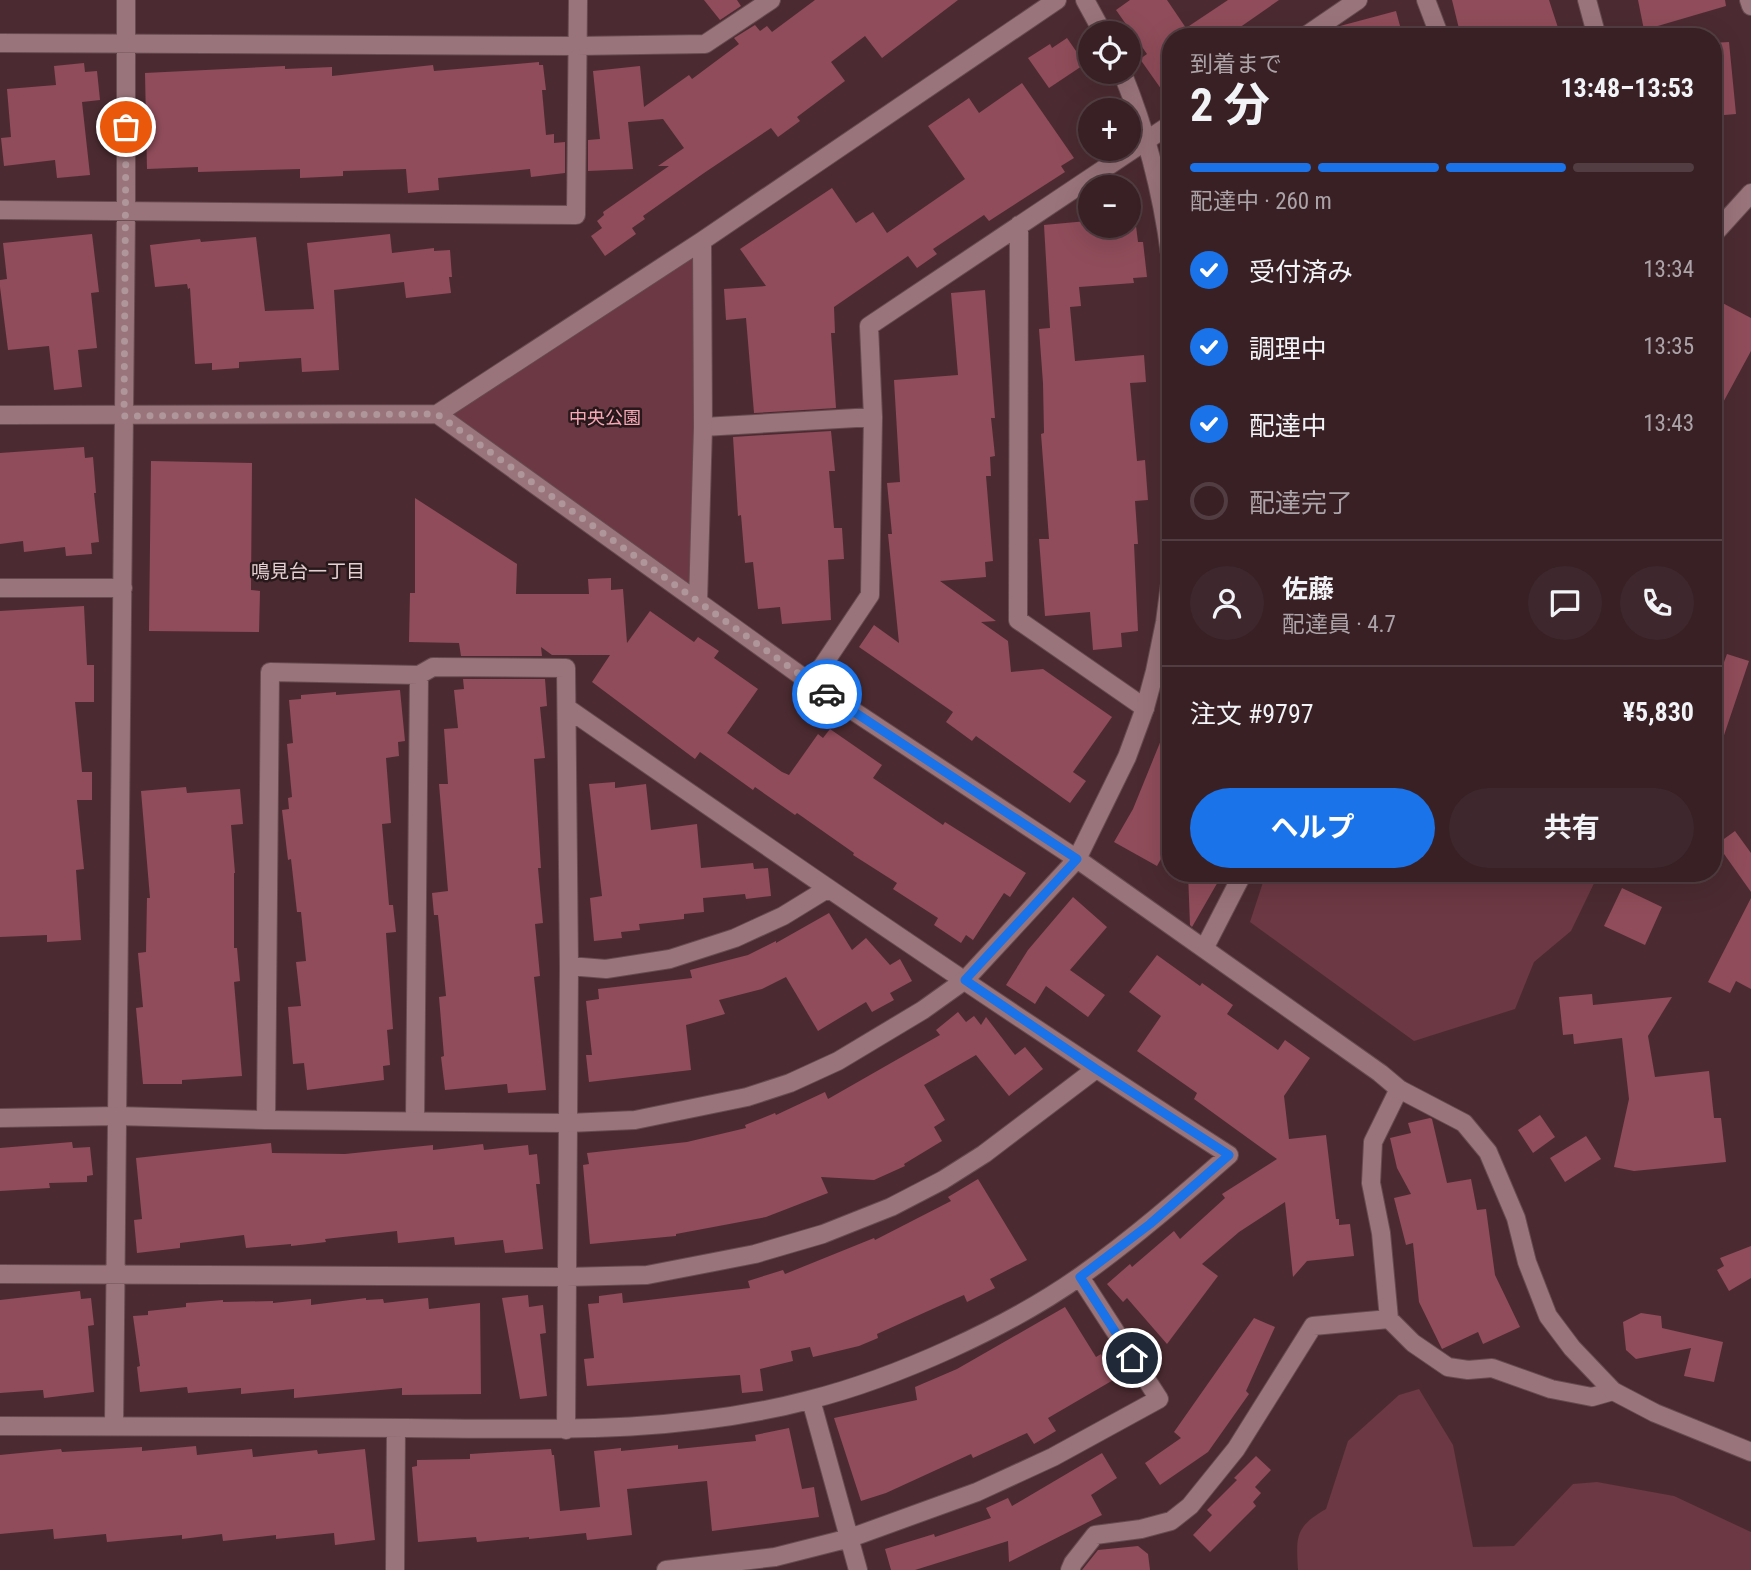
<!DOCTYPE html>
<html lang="ja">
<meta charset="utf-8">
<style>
:root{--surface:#382025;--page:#3f282d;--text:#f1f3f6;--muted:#aba3a7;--line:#523e42;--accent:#1a73e8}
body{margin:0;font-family:"Roboto Condensed","Noto Sans JP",sans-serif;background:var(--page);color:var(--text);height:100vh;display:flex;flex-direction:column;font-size:26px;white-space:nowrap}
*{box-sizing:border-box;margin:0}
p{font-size:23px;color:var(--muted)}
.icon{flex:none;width:38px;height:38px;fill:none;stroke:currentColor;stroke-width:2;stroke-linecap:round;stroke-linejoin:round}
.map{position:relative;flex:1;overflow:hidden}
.sheet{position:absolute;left:1162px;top:28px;width:560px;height:854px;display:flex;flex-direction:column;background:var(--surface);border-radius:28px;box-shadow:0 7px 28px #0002,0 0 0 2px var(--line)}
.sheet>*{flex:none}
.fabs{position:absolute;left:1078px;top:21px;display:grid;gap:14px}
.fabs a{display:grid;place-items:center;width:63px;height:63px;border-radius:50%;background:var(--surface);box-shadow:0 7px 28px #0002,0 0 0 2px var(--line);font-size:35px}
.pin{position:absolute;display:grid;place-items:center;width:60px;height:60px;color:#fff;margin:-30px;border:4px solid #fff;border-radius:50%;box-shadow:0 2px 7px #0007}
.courier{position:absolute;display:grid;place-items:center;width:70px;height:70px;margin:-35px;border:5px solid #1a73e8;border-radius:50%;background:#fff;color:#222;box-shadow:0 2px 9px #0007}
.overview em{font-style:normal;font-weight:700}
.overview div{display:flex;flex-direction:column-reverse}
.overview{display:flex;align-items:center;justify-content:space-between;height:119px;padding:0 28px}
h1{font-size:46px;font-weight:700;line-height:52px}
.bar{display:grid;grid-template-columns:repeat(4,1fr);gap:10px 7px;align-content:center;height:84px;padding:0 28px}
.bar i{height:9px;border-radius:5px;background:var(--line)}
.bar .current{background:var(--accent)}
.bar p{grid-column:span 4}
.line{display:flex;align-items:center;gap:18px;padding:0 28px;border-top:2px solid var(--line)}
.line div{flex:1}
.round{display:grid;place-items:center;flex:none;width:74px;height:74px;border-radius:37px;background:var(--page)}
ol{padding:0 28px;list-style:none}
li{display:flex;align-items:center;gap:21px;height:77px}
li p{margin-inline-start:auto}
li .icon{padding:7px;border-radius:50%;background:var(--accent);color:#fff;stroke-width:4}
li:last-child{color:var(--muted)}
li i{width:38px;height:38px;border:4px solid var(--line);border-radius:50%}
.cta{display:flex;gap:14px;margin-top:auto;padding:14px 28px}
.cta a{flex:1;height:80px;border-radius:42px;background:var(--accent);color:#fff;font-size:28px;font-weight:700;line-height:80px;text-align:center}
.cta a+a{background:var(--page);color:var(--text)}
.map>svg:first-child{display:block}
.green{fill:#6c3843}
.building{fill:#904c5a}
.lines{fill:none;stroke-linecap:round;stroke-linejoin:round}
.street-casing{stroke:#664b50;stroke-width:20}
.secondary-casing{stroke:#664b50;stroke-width:20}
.street{stroke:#9a747b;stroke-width:18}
.secondary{stroke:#9a747b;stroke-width:18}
.done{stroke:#ae969a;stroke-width:7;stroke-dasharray:0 12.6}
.route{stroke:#1a73e8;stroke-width:9}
.labels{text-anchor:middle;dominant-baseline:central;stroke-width:5;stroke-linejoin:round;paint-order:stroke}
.park-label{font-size:18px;fill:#f9a8b6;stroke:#27181b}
.neighbourhood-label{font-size:19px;fill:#e4cfd2;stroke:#27181b}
</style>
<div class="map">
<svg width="1751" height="1570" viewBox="0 0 1751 1570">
<rect width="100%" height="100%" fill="#4b2b31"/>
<path class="green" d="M702,241L698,602L437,414Z
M1266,873H1599L1571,931L1534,962L1515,1009L1414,1041L1250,922Z
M1419,1389L1453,1445L1473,1547L1514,1546L1573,1484L1597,1482L1674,1496L1751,1532V1570H1298C1296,1536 1295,1527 1326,1509L1348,1441L1399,1395Z"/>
<path class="building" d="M704,0H737L741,6L720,20Z
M815,0H958L882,58L865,36L831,62L845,81L797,117L800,121L778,137L771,128L704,173L643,216L645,219L632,228L636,234L605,256L591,236L602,228L597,221L604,215L603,212L669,166H658L684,148L663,119L628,122L633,169L588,171V140L600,139L593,71L640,66L644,107L689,75L692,79L739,44L734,38L755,25L760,31L767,26L772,32Z
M1130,0H1167L1186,28L1228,0H1279L1226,37H1171V103L1140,59L1147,54L1116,10Z
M1452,0H1549L1561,37H1461Z
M1638,0H1725L1726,6L1644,30Z
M1396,11L1403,37H1328V34L1340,26Z
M1067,38L1085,64L1049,88L1028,58L1050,44L1052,48Z
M1729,42L1736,114L1713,116V43Z
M539,62V65H543L546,90H542L546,135L554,134V143L565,142V173L531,177L530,169L438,178L439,190L408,193L406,169L343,171V176L300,178V169L198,172V167L147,169L145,73L285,66V69L332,67V76L433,65L434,71Z
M84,63L85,72L97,71L100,100L82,102L90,175L57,178L55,160L4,166L1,138L11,137L7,89L56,85L54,66Z
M1022,83L1074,158L1061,166L1065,172L989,221L984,215L933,249L937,254L917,268L908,256L834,307L835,333H831L836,408L754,413L746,318L726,320L724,289L766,286L740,249L832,188L856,223L873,212L887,233L965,179L928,126L969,98L979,113Z
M1087,221V226H1136L1138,242H1143L1147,277L1133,278L1134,283L1079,287L1081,306L1070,307L1075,361L1144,355L1146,382L1130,383L1137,461L1145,460L1148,500L1135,501L1138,544H1134L1138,631L1121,633L1122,647L1093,650L1090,612L1045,616L1039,539H1049L1041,434L1044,433L1043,383L1039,329L1050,328L1044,225Z
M92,234L99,292L91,293L97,348L78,350L82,387L54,390L49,346L8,350L0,287V280L7,279L3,243Z
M390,234L392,253L434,248V251L450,250L452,277H449L451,293L406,298L404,282L334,290L339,370L302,372L301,358L239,362V368L212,370V363L195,364L190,288L188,289L187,284L155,287L150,245L200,239L201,242L256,237L265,311L314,309L307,243Z
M985,290L995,418H991L995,456L990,457L991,476H986L993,561L985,562L986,577L940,581L996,621L981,622L1008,641L1011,672L1043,669L1112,717L1073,772L1086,781L1070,803L976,736L972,741L946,722L953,712L859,647L874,625L899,643L888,534H892L887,483L900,482L894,380L958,375L951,293Z
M1713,298L1751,318V351L1713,421Z
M831,431L835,471H829L834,528H842L844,559L828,560L831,620L782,624L780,607L758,609L753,562L745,563L741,515L738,516L733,437Z
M84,447L85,458L93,457L96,493H94L99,542L91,543L92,554L66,556L65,547L24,552L23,541L0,544V453Z
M151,461L252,463L251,590L260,591L259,632L149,631Z
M415,498L517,564L516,594H589L588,579L611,578V590L623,589L627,643L650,611L694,642L698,637L719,651L714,658L758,689L727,733L782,772L789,775L818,734L823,738L830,729L882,765L873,778L943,825L945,822L1026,873L1010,897L1004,893L973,940L966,935L961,943L934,925L938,918L893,889L897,883L853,855L854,853L797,813L795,815L755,787L753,790L700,752L695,759L592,682L610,655H552L541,647L542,656H461L459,643L409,642L410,593H415Z
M84,606L87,665H94V702H75L82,772H92V800H77L84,869L76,870L81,940L47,942V935L0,937V611Z
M1727,654L1749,661L1717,756H1713V661L1723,665Z
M463,679H545L547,706L540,707L545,758L534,759L541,868H538L543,923L535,924L540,976L534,977L546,1090L508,1093L507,1084L445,1090L441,1057L444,1056L439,997L446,996L438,915H434L432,893L448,891L439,784H448L444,729L458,728L454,690L464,689Z
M400,690L405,741L398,742L399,756L386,758L391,823L382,824L389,905H393L396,932L386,933L393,1029L387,1030L390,1065L383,1066L384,1080L307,1090L304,1063L293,1064L288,1007L301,1006L296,962L306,961L301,912H297L291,859L288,860L282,810L289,809L288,798L292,797L287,744L293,743L289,700L301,699V695L336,692V695Z
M1170,718L1171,841L1157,866L1114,842L1133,809Z
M615,782V788L646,784L651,830L697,824L701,868L753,863L754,869L768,868L771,896L746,899L745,894L703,898L704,912L684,914V919L639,924L640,930L621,932L622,938L594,941L590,898L602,896L589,784Z
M186,787L187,793L240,789L243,824L231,825L235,873H234V948H237L240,981L234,982L242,1076L182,1080V1084H143L136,1008L143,1007L138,953L146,952L147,898H150L141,791Z
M1735,831L1751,853V892L1717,844Z
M1188,873H1223L1192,927L1190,925Z
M1622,888L1662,907L1645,945L1604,926Z
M1073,897L1107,927L1070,970L1105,995L1088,1017L1046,986L1035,1004L1006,985L1028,950Z
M1751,898V989L1736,981L1730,993L1708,982Z
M829,913L852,950L866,938L890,965L900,959L912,981L890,993L894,1000L872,1012L866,1002L818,1031L786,977L762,989L719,1000L725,1014L686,1025L691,1070L589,1082L586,1055H592L586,1001L599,999L598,989L692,978L690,970L748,955L776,941V943Z
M1157,955L1200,986L1202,983L1233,1005L1227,1014L1278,1050L1285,1040L1310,1058L1284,1096L1289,1139L1326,1135L1336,1219H1339V1225L1350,1224L1354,1256L1307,1261L1293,1277L1285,1202L1239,1232L1202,1264L1218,1276L1167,1344L1127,1298L1123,1302L1107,1284L1130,1264L1132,1267L1174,1231L1180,1239L1225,1198L1222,1194L1277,1159L1194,1099L1197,1093L1137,1051L1161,1016L1129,992Z
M1592,994L1593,1005L1672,997L1648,1036L1655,1077L1709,1071L1714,1118H1721L1726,1162L1634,1171L1614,1167L1629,1099L1622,1038L1574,1044L1573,1034L1563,1035L1559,997Z
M958,1012L966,1022L974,1016L981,1025L986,1017L1015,1055L1025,1047L1043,1069L1009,1096L976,1055L924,1085L945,1120L934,1127L942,1141L904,1164L905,1166L874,1180L821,1177L828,1193L766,1217L676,1234V1236L590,1244L583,1165L589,1164L587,1153L687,1142L746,1128L745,1125L775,1113L776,1115L825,1092L828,1099L940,1035L936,1030Z
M1540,1115L1555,1137L1533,1153L1518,1130Z
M1430,1118L1432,1119L1447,1183L1471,1179L1477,1210L1486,1209L1495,1275L1520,1327L1483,1344L1478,1332L1442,1349L1419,1302L1413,1243L1406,1245L1394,1198L1411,1194L1397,1168L1390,1138L1411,1133L1408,1123Z
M1586,1136L1601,1159L1565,1182L1550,1158Z
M72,1142L73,1148L90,1147L93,1175L87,1176V1182L49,1183L50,1188L0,1191V1148Z
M271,1143L272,1153L345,1154L433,1145V1150L483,1144L484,1150L528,1145L529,1155L537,1154L540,1184H536L543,1249L505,1253L503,1240L455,1245L454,1237L398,1243L397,1231L325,1239L326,1242L291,1246V1244L246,1248L244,1235L180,1243V1248L137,1253L134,1220L142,1219L136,1158Z
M978,1179L1027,1260L990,1279L995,1288L967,1302L964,1295L948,1302L877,1334L878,1338L859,1346L813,1357L810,1347L791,1351L793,1361L760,1369L763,1391L742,1393L740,1375L587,1386L584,1359L594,1358L588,1304L599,1303V1296L622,1293L623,1303L750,1288L748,1281L783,1270L785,1274L874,1238L875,1240L951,1201L948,1197Z
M1751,1246V1278L1729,1291L1717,1270L1724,1266L1720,1258Z
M80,1291L81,1299L91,1298L94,1325L88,1326L94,1392L44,1398L43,1390L0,1393V1300Z
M528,1295L529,1307L543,1305L546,1333L540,1334L547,1396L520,1399L502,1298Z
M366,1298V1300L383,1299L384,1303L428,1298L429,1309L480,1303L481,1394L402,1395V1388L294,1398V1389L241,1394V1388L188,1393L187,1387L140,1392L137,1367L140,1366L133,1316L148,1315V1311L186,1307V1303L223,1300V1302L273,1301V1303L311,1299V1305Z
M1065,1307L1096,1357L1101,1354L1115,1379L1048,1418L1056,1431L1034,1444L1027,1433L973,1458L971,1454L886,1493L861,1501L834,1418L917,1400L915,1387L957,1369Z
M1641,1313L1661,1316L1662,1328L1723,1342L1714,1382L1684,1376L1691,1348L1636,1359L1626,1350L1623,1322Z
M1254,1318L1275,1327L1246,1391L1249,1394L1208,1452L1160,1485L1145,1463L1181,1438L1174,1432Z
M789,1428L802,1489L814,1487L819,1517L712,1531L707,1481L627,1489L632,1535L587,1540L586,1533L529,1539V1537L477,1542L476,1537L418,1542L412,1467L417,1466V1460L470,1459V1454L551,1449L552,1455H554L560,1511L600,1507L594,1451L621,1448V1451L678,1445V1449L756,1441L755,1435Z
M196,1446L197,1455L252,1449L253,1457L317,1450L318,1454L365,1449L375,1540L335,1545L334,1533L276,1539V1535L223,1541L222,1534L182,1539V1535L107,1542L106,1534L54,1539L53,1529L0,1534V1455L61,1449L62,1452L142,1447V1451Z
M1102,1453L1117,1478L1091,1495L1102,1515L1009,1562L1008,1541L915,1570H891L885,1549L934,1534L935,1537L991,1518L986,1508L1008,1498L1012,1506Z
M1256,1456L1271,1470L1255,1487L1261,1493L1253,1502L1256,1506L1210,1552L1193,1535L1212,1515L1207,1510L1237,1480L1234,1478Z
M1138,1546L1148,1554L1150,1570H1082L1098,1550Z"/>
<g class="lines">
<g class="street-casing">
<path id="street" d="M1426,0L1440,37
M1587,0L1597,37
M1749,0L1751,6
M1304,37L1358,0
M0,43L578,46L705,44L771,0
M0,210L576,215L578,0
M1019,225L1018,620L1145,708
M1713,235L1751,193
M703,427L873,417
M0,588H123
M419,675L433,667L566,668L569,966L566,1430
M811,683L870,595L873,417L869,326L1171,124
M1205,947L1243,873
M569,966L606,969L670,959L735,938L783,916L827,889
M1399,1089L1373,1142L1371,1183L1381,1233L1389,1319L1413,1343L1448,1367L1468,1370L1492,1368L1551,1389L1592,1397L1613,1391
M266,1120L270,672L419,675L415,1121
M0,1274L566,1277L647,1275L755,1254L823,1234L891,1207L943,1180L984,1154L1096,1069
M811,1400L858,1570
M0,1426C135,1426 271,1427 406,1428C542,1429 676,1435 809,1400C896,1378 1009,1327 1082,1275C1134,1238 1181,1197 1229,1155C1005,1011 786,860 567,708
M114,1426L126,210V0
M395,1570L396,1428
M666,1570L775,1557L850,1538L977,1492L1053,1457L1159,1399L1080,1277
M1070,1570L1073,1563L1095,1535L1141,1529L1171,1521L1190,1506L1236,1449L1313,1326L1389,1319"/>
</g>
<g class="secondary-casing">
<path id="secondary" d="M1085,0L1103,33
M1122,72C1147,133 1163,196 1171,262
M437,414L811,683L1077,859L1380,1073L1399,1089L1464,1123L1488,1152L1516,1218L1527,1262L1548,1316L1572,1348L1613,1391L1655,1413L1751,1452
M0,415L437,414L702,241L1057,0
M698,602L703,427L702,241
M0,1118L117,1116L266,1120L569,1123L635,1120L747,1097L790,1083L838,1061L923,1010L965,980L1077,859L1127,757L1145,708L1155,671L1165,622L1171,576"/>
</g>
<use href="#street" class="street"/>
<use href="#secondary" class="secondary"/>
</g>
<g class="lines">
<path class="done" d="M126,127L124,416L437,414L827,694"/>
<path class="route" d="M827,694L1077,859L965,980L1096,1069L1229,1155L1150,1224L1080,1277L1132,1358"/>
</g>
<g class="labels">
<g class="park-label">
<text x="605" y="417">中央公園</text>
</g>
<g class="neighbourhood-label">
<text x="308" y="571">鳴見台一丁目</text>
</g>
</g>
</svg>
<div class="fabs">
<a><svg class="icon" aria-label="locate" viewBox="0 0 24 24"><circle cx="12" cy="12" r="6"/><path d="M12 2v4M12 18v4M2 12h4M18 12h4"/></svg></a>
<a>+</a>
<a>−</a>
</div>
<div class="pin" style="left:126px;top:127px;background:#ea580c"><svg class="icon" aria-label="bag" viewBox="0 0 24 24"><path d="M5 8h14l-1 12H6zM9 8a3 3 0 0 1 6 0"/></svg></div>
<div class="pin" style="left:1132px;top:1358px;background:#1f2937"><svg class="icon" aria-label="home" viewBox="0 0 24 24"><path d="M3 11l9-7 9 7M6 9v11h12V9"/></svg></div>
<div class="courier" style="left:827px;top:694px"><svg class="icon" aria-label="car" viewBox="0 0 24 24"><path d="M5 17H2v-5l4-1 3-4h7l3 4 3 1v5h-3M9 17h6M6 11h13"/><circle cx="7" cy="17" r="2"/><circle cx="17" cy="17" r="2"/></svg></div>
<section class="sheet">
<div class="overview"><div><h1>2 分</h1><p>到着まで</p></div><em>13:48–13:53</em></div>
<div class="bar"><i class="current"></i><i class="current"></i><i class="current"></i><i></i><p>配達中 · 260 m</p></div>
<ol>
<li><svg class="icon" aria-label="check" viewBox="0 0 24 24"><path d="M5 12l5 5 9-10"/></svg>受付済み<p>13:34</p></li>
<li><svg class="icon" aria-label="check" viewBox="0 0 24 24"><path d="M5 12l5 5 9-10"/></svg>調理中<p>13:35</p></li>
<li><svg class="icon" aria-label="check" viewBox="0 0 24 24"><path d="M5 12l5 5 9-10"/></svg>配達中<p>13:43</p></li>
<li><i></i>配達完了</li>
</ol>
<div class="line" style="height:126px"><a class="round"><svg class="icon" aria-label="person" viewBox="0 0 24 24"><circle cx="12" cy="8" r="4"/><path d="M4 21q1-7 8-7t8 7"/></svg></a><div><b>佐藤</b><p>配達員 · 4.7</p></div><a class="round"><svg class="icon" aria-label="chat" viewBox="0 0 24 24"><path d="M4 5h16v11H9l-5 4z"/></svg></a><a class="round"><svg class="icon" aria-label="phone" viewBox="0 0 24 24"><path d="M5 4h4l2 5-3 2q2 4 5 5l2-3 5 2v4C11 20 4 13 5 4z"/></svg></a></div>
<div class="line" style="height:91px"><div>注文 #9797</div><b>¥5,830</b></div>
<div class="cta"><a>ヘルプ</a><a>共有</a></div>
</section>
</div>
